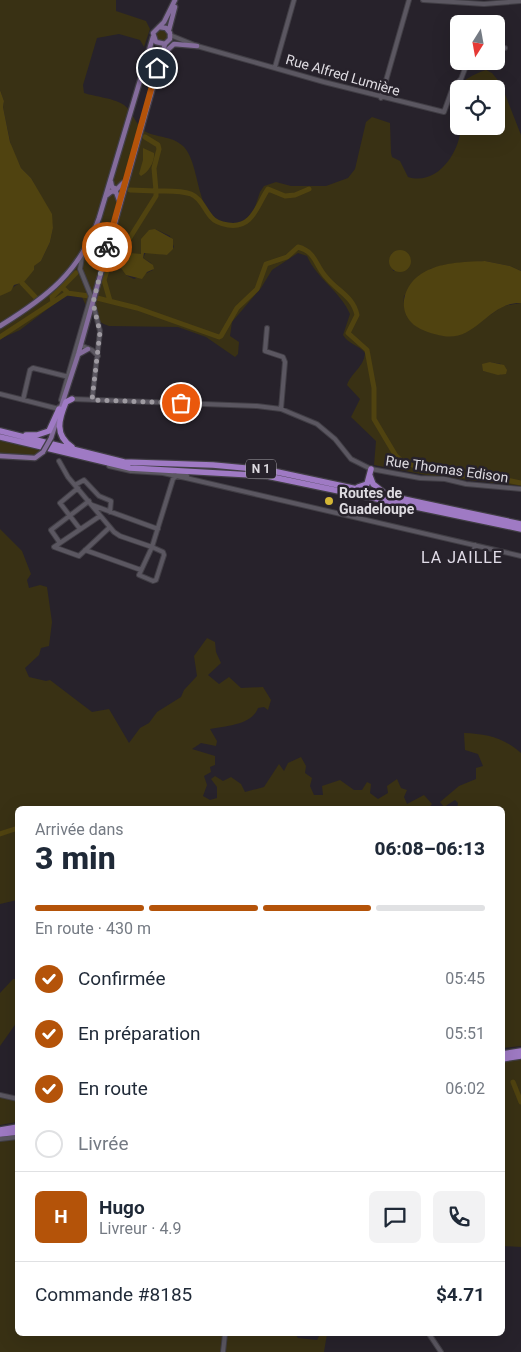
<!DOCTYPE html>
<html lang="fr">
<meta charset="utf-8">
<style>
:root{--surface:#fff;--page:#f2f2f3;--text:#1f2937;--muted:#747a83;--line:#e0e1e3;--accent:#b45309}
body{margin:0;font-family:Roboto,sans-serif;background:var(--page);color:var(--text);height:100vh;display:flex;flex-direction:column;font-size:19px;white-space:nowrap}
*{box-sizing:border-box;margin:0}
p{font-size:16px;color:var(--muted)}
.icon{flex:none;width:28px;height:28px;fill:none;stroke:currentColor;stroke-width:2;stroke-linecap:round;stroke-linejoin:round}
.map{position:relative;flex:1;overflow:hidden}
.side{position:absolute;left:15px;top:806px;width:490px;height:530px;display:flex;flex-direction:column;background:var(--surface);border-radius:8px;box-shadow:0 5px 20px #0002}
.side>*{flex:none}
.needle{width:32px;rotate:191deg}
.controls{position:absolute;left:450px;top:15px;display:grid;gap:10px}
.controls a{display:grid;place-items:center;width:55px;height:55px;border-radius:8px;background:var(--surface);box-shadow:0 5px 20px #0002;font-size:25px}
.pin{position:absolute;display:grid;place-items:center;width:42px;height:42px;color:#fff;margin:-21px;border:2px solid #fff;border-radius:50%;box-shadow:0 1px 5px #0007}
.courier{position:absolute;display:grid;place-items:center;width:50px;height:50px;margin:-25px;border:4px solid #b45309;border-radius:50%;background:#fff;color:#222;box-shadow:0 1px 6px #0007}
.headline em{font-style:normal;font-weight:800}
.headline div{display:flex;flex-direction:column-reverse}
.headline{display:flex;align-items:center;justify-content:space-between;height:85px;padding:0 20px}
h1{font-size:32px;font-weight:800;line-height:38px}
.bar{display:grid;grid-template-columns:repeat(4,1fr);gap:8px 5px;align-content:center;height:60px;padding:0 20px}
.bar i{height:6px;border-radius:4px;background:var(--line)}
.bar .current{background:var(--accent)}
.bar p{grid-column:span 4}
.line{display:flex;align-items:center;gap:12px;padding:0 20px;border-top:1px solid var(--line)}
.line div{flex:1}
.round{display:grid;place-items:center;flex:none;width:52px;height:52px;border-radius:8px;background:var(--page)}
ol{padding:0 20px;list-style:none}
li{display:flex;align-items:center;gap:15px;height:55px}
li p{margin-inline-start:auto}
li .icon{padding:5px;border-radius:50%;background:var(--accent);color:#fff;stroke-width:4}
li:last-child{color:var(--muted)}
li i{width:28px;height:28px;border:2px solid var(--line);border-radius:50%}
.map>svg:first-child{display:block}
.green{fill:#393114;fill-rule:evenodd}
.water{fill:#504310}
.lines{fill:none;stroke-linecap:round;stroke-linejoin:round}
.river{stroke:#504310;stroke-width:5}
.minor-casing{stroke:#413e45;stroke-width:6}
.major-casing{stroke:#413e45;stroke-width:7}
.highway-casing{stroke:#413e45;stroke-width:8}
.minor{stroke:#5b5761;stroke-width:4}
.major{stroke:#846c9c;stroke-width:4.5}
.highway{stroke:#9f7ac4;stroke-width:5.5}
.major-bridge-casing{stroke:#413e45;stroke-width:7;stroke-linecap:butt}
.major-bridge{stroke:#846c9c;stroke-width:4.5}
.done{stroke:#9e9aa1;stroke-width:5;stroke-dasharray:0 9}
.route{stroke:#b45309;stroke-width:6}
.poi-dot{fill:#d4b635;stroke:#27222b;stroke-width:2}
.labels{text-anchor:middle;dominant-baseline:central;stroke-width:5;stroke-linejoin:round;paint-order:stroke}
.shield{fill:#27222b;stroke:#a7a4aa;stroke-width:1}
.shield-label{font-size:12px;font-weight:bold;fill:#dedbe1}
.street-label{font-size:14px;fill:#dedbe1;stroke:#27222b}
.poi-label{font-size:14px;font-weight:bold;fill:#dedbe1;stroke:#27222b;text-anchor:start}
.quarter-label{font-size:16px;letter-spacing:1px;fill:#e1dce8;stroke:#27222b}
</style>
<div class="map">
<svg width="521" height="1352" viewBox="0 0 521 1352">
<rect width="100%" height="100%" fill="#27222b"/>
<path class="green" d="M0,0H116V11L146,21L150,29L144,47L140,40L119,34L97,38L83,85L84,93C93,96 117,99 124,105C133,111 136,127 146,132C159,138 173,136 184,147C204,169 192,234 243,222L254,210L260,192L264,186L276,182L291,186H326L348,178L355,169L366,122L372,117L390,123L391,153L392,157L400,161L408,177C437,186 460,153 461,126H496V89H459V122C442,94 460,79 486,70L492,73L501,84L521,135V271L510,266L485,261L445,265L430,269L404,296C401,322 423,331 445,336L487,317L503,306L521,303V486L426,475L374,465L376,441L351,417L360,399L347,385C351,373 364,367 365,353C359,345 348,344 343,335L350,314C340,291 317,279 307,256L298,253L272,270L261,288L232,322L230,336L239,342L238,354L235,357L206,337L178,327L109,326C94,321 88,311 82,297L66,295L20,330L0,339V296L24,280L34,270L33,266L41,261L50,242L53,228L51,214L31,178L21,168L11,146L3,107L4,101L0,90ZM155,229L170,236L174,247L167,255L146,252L143,258L151,263L153,270L134,279L126,275L137,255L141,254V245ZM400,251L403,271H393L391,254ZM490,362L501,364V375L483,371Z
M156 35a6 6 0 1 1 12 0a6 6 0 1 1-12 0Z
M0,439L43,449L33,456L0,453Z
M0,529L22,551L31,574L27,580L29,588L40,585L47,587L52,622L49,646L41,648L39,655L25,668L29,677L46,681L50,680L92,712L109,709L129,743L140,728L149,723L157,712L181,697L184,690L197,676L194,656L207,638L215,642L216,652L221,663L208,675L219,684L229,677L241,688L263,687L271,700L268,710L264,707L258,708C252,725 226,726 210,729L217,741L216,746L201,743L192,749L215,756V765L210,767L211,772L204,776L207,785L203,796L210,800L217,798V787L211,779L215,776L223,781L231,777L241,784L245,792L264,787L279,764L284,771L288,763L301,757L306,766L305,773L312,778L310,786L314,795H323L322,786L340,780L354,790H362L367,782L371,784L370,793L378,799L388,793L387,786L397,779L401,788L407,790L404,797L407,804L424,795L432,804L428,809H18L17,900L0,904Z
M464,733C486,734 503,737 521,753V1046L503,1048L502,809H457L458,803L455,800L444,807L440,802L459,786L476,779V768L483,766L478,754L465,750Z
M13,979H17L15,1012L17,1013V1022L0,1046V993Z
M521,1059V1247L503,1246L502,1062Z
M0,1095L17,1099V1122L0,1125Z
M17,1137L18,1334H295L298,1338L317,1340L320,1334H327L324,1352H0V1139Z"/>
<path class="water" d="M0,90L4,101L3,107L10,142L21,168L31,178L52,214L53,228L50,242L41,261L34,266V270L24,282L14,285L11,291L0,296Z
M143,148L154,153C155,161 149,172 141,176L139,174L143,160Z
M155,229L173,239V249L167,255L144,253L143,258L153,265L154,269L147,272L142,279L126,275L121,268L130,253L141,254V239L149,230Z
M389 261a11 11 0 1 1 22 0a11 11 0 1 1-22 0Z
M485,261L510,266L521,271V303C488,302 476,342 443,336C433,334 422,331 414,325C396,310 404,285 421,274C439,262 464,262 485,261Z
M490,362L504,365L507,370L506,374L498,375L483,371L482,364Z"/>
<g class="lines">
<path class="river" d="M145,137L158,145L159,149L154,168L156,191C167,191 180,190 191,194C201,198 204,209 211,217C215,222 222,224 228,225C253,229 257,205 268,189L285,196L295,195L309,189
M109,261L119,255L156,196V191L130,190
M22,283L38,300
M68,293L62,287L76,273
M97,298L137,308L219,337L221,336L237,308L257,289L266,264L287,257L298,247C316,252 315,265 326,277C337,291 353,296 357,315L348,333L367,350L374,388V419L396,456L403,462L427,470L473,477L487,476L521,483
M110,301L104,280L119,232
M53,302L52,297L62,287
M0,337L67,293L89,296
M0,834L18,828
M513,1082L521,1102"/>
<g class="minor-casing">
<path id="minor" d="M423,0L484,4L521,1
M170,35L197,46L324,82L444,112L453,87L461,79L468,61
M496,48H505
M275,67L294,0
M381,98L409,0
M267,328L265,351L283,357L285,362L281,409
M80,345L92,350L98,356
M0,394L59,409V407
M72,399L257,406L281,409L317,424L335,439L351,459L371,469L420,478L445,479L466,484L521,489
M23,400L30,370L33,368L69,377
M61,400L91,296L80,269L82,257
M92,400L100,331L93,304
M59,461L68,477L114,532L120,536L152,547L173,479L179,474L187,476
M109,466L131,471L163,473L186,478L521,556
M75,485L84,480L99,496L111,501L110,512
M78,488L60,503L80,529
M92,505L158,529
M100,516L54,547L79,556L110,527
M60,543L51,530L89,501
M152,547L163,552L164,555L156,580L153,581L139,575Z
M85,550L141,570
M472,558L475,545
M0,1095L18,1099
M0,1139L18,1137
M429,1334L441,1352
M223,1352L225,1334"/>
</g>
<g class="major-casing">
<path id="major" d="M159,27L166,28L170,33V39L165,44L156,42L153,33L164,22L175,0
M169,30L175,7
M162,55L174,44L197,46
M142,74L148,70L154,77
M111,182L112,187L117,189L123,183
M107,195L112,191L116,192L119,200
M0,326C47,297 80,272 99,218L153,37
M79,354L88,349
M51,438L78,355L165,44
M0,456L35,458L43,452"/>
</g>
<g class="highway-casing">
<path id="highway" d="M0,431L124,462L213,465L268,470L521,524
M26,435H37L49,431L59,409
M0,437L130,468L267,476L521,529
M72,447C54,435 59,419 66,402L72,399
M370,476L373,484L383,492
M358,487L367,484L371,469
M502,1054L521,1051
M502,1059L521,1056
M0,1130L18,1127
M0,1134L18,1132"/>
</g>
<use href="#minor" class="minor"/>
<use href="#major" class="major"/>
<use href="#highway" class="highway"/>
<g class="major-bridge-casing">
<path id="major-bridge" d="M43,452L51,438"/>
</g>
<use href="#major-bridge" class="major-bridge"/>
</g>
<g class="lines">
<path class="done" d="M107,247L93,303L100,332L92,400L181,403"/>
<path class="route" d="M107,247L157,68"/>
</g>
<circle class="poi-dot" cx="329" cy="501" r="5"/>
<g class="labels">
<rect class="shield" x="246" y="459.5" width="30" height="19" rx="4"/>
<g class="shield-label">
<text x="261" y="469">N 1</text>
</g>
<g class="street-label">
<text transform="translate(343 75) rotate(16)">Rue Alfred Lumière</text>
<text transform="translate(447 469) rotate(8)">Rue Thomas Edison</text>
</g>
<g class="poi-label">
<text x="339" y="493">Routes de<tspan x="339" dy="16">Guadeloupe</tspan></text>
</g>
<g class="quarter-label">
<text x="462" y="557">LA JAILLE</text>
</g>
</g>
</svg>
<div class="controls">
<a><svg class="needle" viewBox="-14 -14 28 28"><path d="M0-13l5 13h-10z" fill="#e53935"/><path d="M0 13l5-13h-10z" fill="#747a83"/></svg></a>
<a><svg class="icon" aria-label="locate" viewBox="0 0 24 24"><circle cx="12" cy="12" r="6"/><path d="M12 2v4M12 18v4M2 12h4M18 12h4"/></svg></a>
</div>
<div class="pin" style="left:181px;top:403px;background:#ea580c"><svg class="icon" aria-label="bag" viewBox="0 0 24 24"><path d="M5 8h14l-1 12H6zM9 8a3 3 0 0 1 6 0"/></svg></div>
<div class="pin" style="left:157px;top:68px;background:#1f2937"><svg class="icon" aria-label="home" viewBox="0 0 24 24"><path d="M3 11l9-7 9 7M6 9v11h12V9"/></svg></div>
<div class="courier" style="left:107px;top:247px"><svg class="icon" aria-label="bike" viewBox="0 0 24 24"><circle cx="6" cy="16" r="4"/><circle cx="18" cy="16" r="4"/><path d="M6 16l4-8h5l3 8M10 8l3 8H6M13 5h3"/></svg></div>
<section class="side">
<div class="headline"><div><h1>3 min</h1><p>Arrivée dans</p></div><em>06:08–06:13</em></div>
<div class="bar"><i class="current"></i><i class="current"></i><i class="current"></i><i></i><p>En route · 430 m</p></div>
<ol>
<li><svg class="icon" aria-label="check" viewBox="0 0 24 24"><path d="M5 12l5 5 9-10"/></svg>Confirmée<p>05:45</p></li>
<li><svg class="icon" aria-label="check" viewBox="0 0 24 24"><path d="M5 12l5 5 9-10"/></svg>En préparation<p>05:51</p></li>
<li><svg class="icon" aria-label="check" viewBox="0 0 24 24"><path d="M5 12l5 5 9-10"/></svg>En route<p>06:02</p></li>
<li><i></i>Livrée</li>
</ol>
<div class="line" style="height:90px"><b class="round" style="background:var(--accent);color:#fff">H</b><div><b>Hugo</b><p>Livreur · 4.9</p></div><a class="round"><svg class="icon" aria-label="chat" viewBox="0 0 24 24"><path d="M4 5h16v11H9l-5 4z"/></svg></a><a class="round"><svg class="icon" aria-label="phone" viewBox="0 0 24 24"><path d="M5 4h4l2 5-3 2q2 4 5 5l2-3 5 2v4C11 20 4 13 5 4z"/></svg></a></div>
<div class="line" style="height:65px"><div>Commande #8185</div><b>$4.71</b></div>
</section>
</div>
